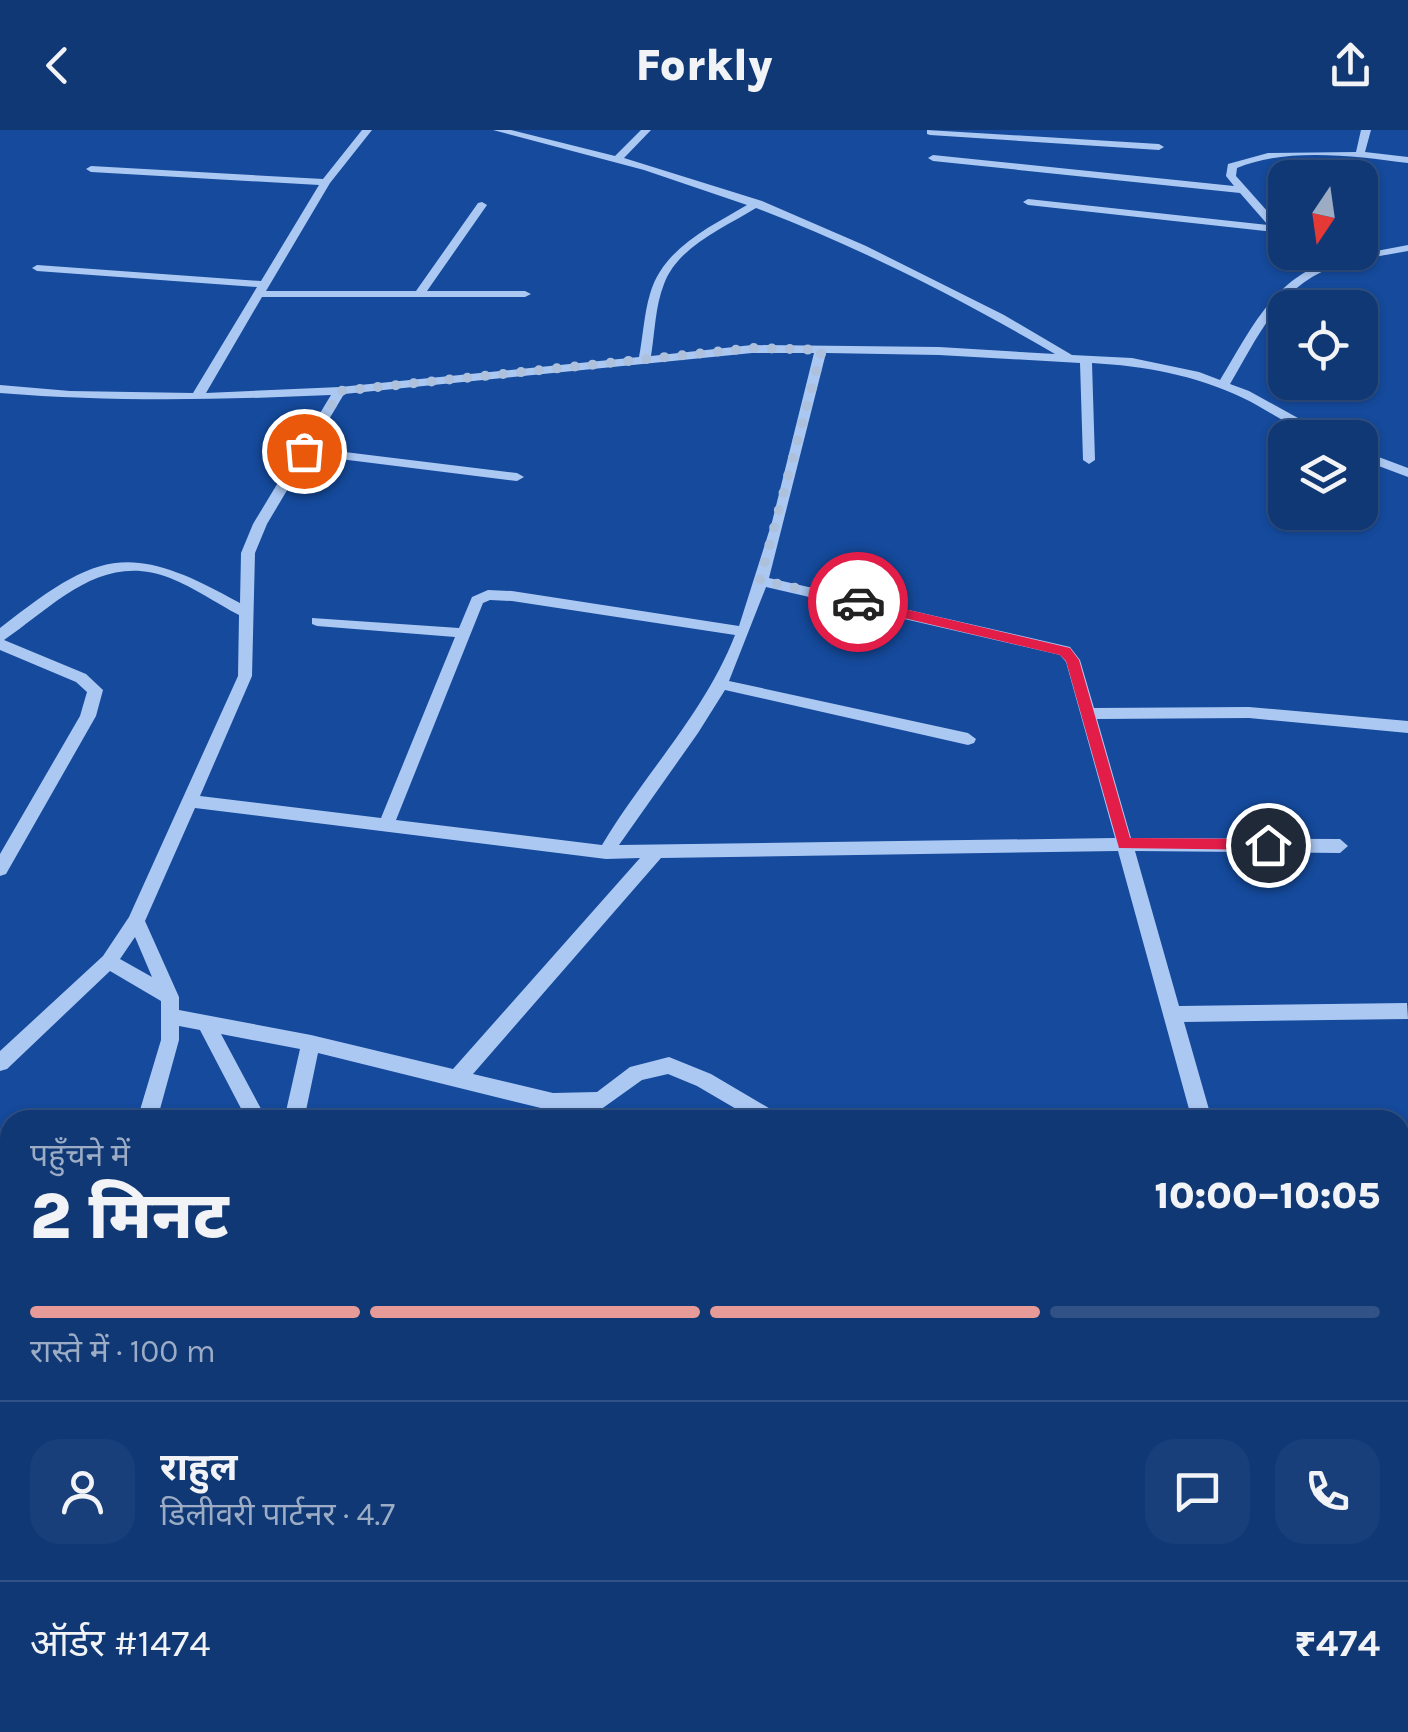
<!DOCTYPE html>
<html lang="hi">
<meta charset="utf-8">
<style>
:root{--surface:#103875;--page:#193f7a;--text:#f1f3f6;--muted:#9cacc5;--line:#305287;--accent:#e69b98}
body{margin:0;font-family:Karla,"Noto Sans Devanagari",sans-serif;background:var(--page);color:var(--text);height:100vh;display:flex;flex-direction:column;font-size:38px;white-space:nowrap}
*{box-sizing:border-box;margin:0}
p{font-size:32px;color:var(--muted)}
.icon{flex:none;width:55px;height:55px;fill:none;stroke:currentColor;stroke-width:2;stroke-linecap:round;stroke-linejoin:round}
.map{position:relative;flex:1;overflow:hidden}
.panel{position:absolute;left:0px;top:980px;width:1410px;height:622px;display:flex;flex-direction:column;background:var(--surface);border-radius:30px 30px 0 0;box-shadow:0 2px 8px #0004,0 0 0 2px var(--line)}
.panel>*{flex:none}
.needle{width:65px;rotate:193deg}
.fabs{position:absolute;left:1268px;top:30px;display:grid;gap:20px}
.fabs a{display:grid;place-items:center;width:110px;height:110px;border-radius:20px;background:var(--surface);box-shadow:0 2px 8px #0004,0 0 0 2px var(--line);font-size:50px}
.pin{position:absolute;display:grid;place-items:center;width:85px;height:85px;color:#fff;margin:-42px;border:5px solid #fff;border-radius:50%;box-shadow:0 2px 10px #0007}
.courier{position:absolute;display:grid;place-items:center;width:100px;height:100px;margin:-50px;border:8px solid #e11d48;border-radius:50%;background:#fff;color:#222;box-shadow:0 2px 12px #0007}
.overview em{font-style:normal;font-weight:800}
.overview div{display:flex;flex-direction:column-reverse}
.overview{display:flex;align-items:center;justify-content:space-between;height:170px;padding:0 30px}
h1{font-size:65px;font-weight:800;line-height:75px}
.bar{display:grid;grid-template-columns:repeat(4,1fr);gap:15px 10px;align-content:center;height:120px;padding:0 30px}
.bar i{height:12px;border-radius:8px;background:var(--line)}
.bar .selected{background:var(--accent)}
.bar p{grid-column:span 4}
.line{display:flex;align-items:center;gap:25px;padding:0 30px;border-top:2px solid var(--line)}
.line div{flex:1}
.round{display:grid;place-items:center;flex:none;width:105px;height:105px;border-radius:30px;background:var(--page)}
header{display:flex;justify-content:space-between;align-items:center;height:130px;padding:0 30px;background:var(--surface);font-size:45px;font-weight:800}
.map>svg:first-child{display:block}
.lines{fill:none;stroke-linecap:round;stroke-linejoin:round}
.minor{fill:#abc8f3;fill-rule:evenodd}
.route{fill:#e11d48}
.done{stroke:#adc0dc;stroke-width:10;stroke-dasharray:0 18}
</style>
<header><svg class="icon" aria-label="back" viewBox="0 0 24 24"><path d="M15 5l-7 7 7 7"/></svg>Forkly<svg class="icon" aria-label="share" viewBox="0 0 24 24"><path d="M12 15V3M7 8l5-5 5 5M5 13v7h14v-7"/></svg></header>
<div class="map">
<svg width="1408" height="1602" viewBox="0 0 1408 1602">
<rect width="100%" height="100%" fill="#154a9c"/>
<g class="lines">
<path class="minor" d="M362,0H372L330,53L266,161H416L478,73L482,72L487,75L427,161H525L531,164L525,167H262L206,263L340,257L639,227C643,206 644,184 650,164C663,118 710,97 747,75L644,40L493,0H511L615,26L641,0H651L624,28L762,71L866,116L1004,185L1072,225L1132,228L1199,242L1220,250C1244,211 1265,165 1307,141L1292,122H1303L1315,136L1350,126L1408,115V121C1382,126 1356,129 1331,138C1279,157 1256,210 1230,254L1249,261L1334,308C1301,308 1272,281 1243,268C1195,245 1144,236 1092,233L1095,330L1089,334L1083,330L1080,233L939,225L826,223L769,448L1070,517L1080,530L1094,578L1249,577L1408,591V603L1249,588L1097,589L1131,708L1340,709L1348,716L1340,723L1135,721L1179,876L1407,873L1408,889L1184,892L1212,990H1192L1118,721L661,728L473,944L553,963L597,962L630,937L669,927L711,944L779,984L782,990H755L697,956L668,944L642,950L600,980L553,981L318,923L304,990H284L300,919L221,904L267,990H247L200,900L179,896V910L157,990H137L161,910V871L110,841L7,939L0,941V921L103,826L129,787L238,546L239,485C216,473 195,458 170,448C102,421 55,475 4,510L86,544L103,560L96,586L6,744L0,746V724L80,586L87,562L76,552L0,520V498C98,421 128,410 240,473L241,423L253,394L331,265C220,270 111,272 0,263V255L70,261L193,263L257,157L37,141L32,138L37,135L261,151L319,55L91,42L86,39L91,36L323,49ZM756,78C861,118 959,168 1055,224L939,217L752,215L651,226C655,202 655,177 664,154C678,116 724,98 756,78ZM752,223H814L772,392L739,496L512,461L488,460L472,467L459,498L312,488V494L317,496L455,507L381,688L200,666L252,546L255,423L267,394L308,325L517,351L524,347L517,343L312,318L344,264ZM766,457L1060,525L1066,532L1115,708L619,715L698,603L725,560L968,615L974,613L976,609L968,603L729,551ZM490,470L512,471L735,505C704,584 645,643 602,715L396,690L483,473ZM195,678L606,729L640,728L453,939L311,905L179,880V867L145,791ZM135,807L152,847L120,829Z
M927,0L1159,14L1164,17L1159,20L930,5L927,4Z
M1361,0H1371L1365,22L1408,27V33C1354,26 1288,17 1237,38L1236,46L1285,101V111L1274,102L1028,75L1023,72L1028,69L1268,95L1240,63L933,31L928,28L933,25L1234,56L1226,46L1228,34L1268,23L1356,22Z
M1360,320L1408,338V347L1360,329Z
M1400,1356L1408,1360V1385L1400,1381Z
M1408,1524V1577L1400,1581V1527Z
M1400,1582L1407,1592L1404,1602H1378L1381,1592H1400Z
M234,1592H260L258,1602H232Z
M794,1592H819L820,1595L817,1602H790Z
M941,1592H966L963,1602H937Z"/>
</g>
<path class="route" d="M858,468L1070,518L1079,530L1130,708L1268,709L1276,715L1274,720L1119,718L1066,531L1060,525L853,476L851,472Z"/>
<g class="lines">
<path class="done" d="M304,321L340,261L752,218L822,220L760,450L858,472"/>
</g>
</svg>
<div class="fabs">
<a><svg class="needle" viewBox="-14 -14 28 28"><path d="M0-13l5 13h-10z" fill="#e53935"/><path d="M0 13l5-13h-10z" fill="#9cacc5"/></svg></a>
<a><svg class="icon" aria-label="locate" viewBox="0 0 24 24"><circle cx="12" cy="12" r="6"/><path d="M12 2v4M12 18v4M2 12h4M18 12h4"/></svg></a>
<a><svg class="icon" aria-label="layers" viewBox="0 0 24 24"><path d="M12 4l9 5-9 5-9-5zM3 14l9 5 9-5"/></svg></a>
</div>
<div class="pin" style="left:304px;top:321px;background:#ea580c"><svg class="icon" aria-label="bag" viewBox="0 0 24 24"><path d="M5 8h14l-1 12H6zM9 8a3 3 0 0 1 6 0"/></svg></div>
<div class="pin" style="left:1268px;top:715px;background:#1f2937"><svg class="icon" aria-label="home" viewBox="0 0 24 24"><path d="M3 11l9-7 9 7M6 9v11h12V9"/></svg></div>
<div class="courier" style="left:858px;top:472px"><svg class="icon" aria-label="car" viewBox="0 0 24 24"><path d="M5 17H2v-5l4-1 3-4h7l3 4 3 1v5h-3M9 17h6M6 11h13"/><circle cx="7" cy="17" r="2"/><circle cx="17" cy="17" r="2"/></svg></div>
<section class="panel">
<div class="overview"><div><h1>2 मिनट</h1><p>पहुँचने में</p></div><em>10:00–10:05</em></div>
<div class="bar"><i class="selected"></i><i class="selected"></i><i class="selected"></i><i></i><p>रास्ते में · 100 m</p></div>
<div class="line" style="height:180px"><a class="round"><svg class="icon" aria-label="person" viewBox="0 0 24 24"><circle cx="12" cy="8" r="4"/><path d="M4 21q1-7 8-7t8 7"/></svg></a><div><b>राहुल</b><p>डिलीवरी पार्टनर · 4.7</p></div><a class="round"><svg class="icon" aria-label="chat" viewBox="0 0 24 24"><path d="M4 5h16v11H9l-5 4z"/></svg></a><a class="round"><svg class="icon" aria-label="phone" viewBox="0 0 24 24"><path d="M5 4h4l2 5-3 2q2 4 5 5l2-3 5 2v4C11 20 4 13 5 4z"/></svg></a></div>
<div class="line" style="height:130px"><div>ऑर्डर #1474</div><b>₹474</b></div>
</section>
</div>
